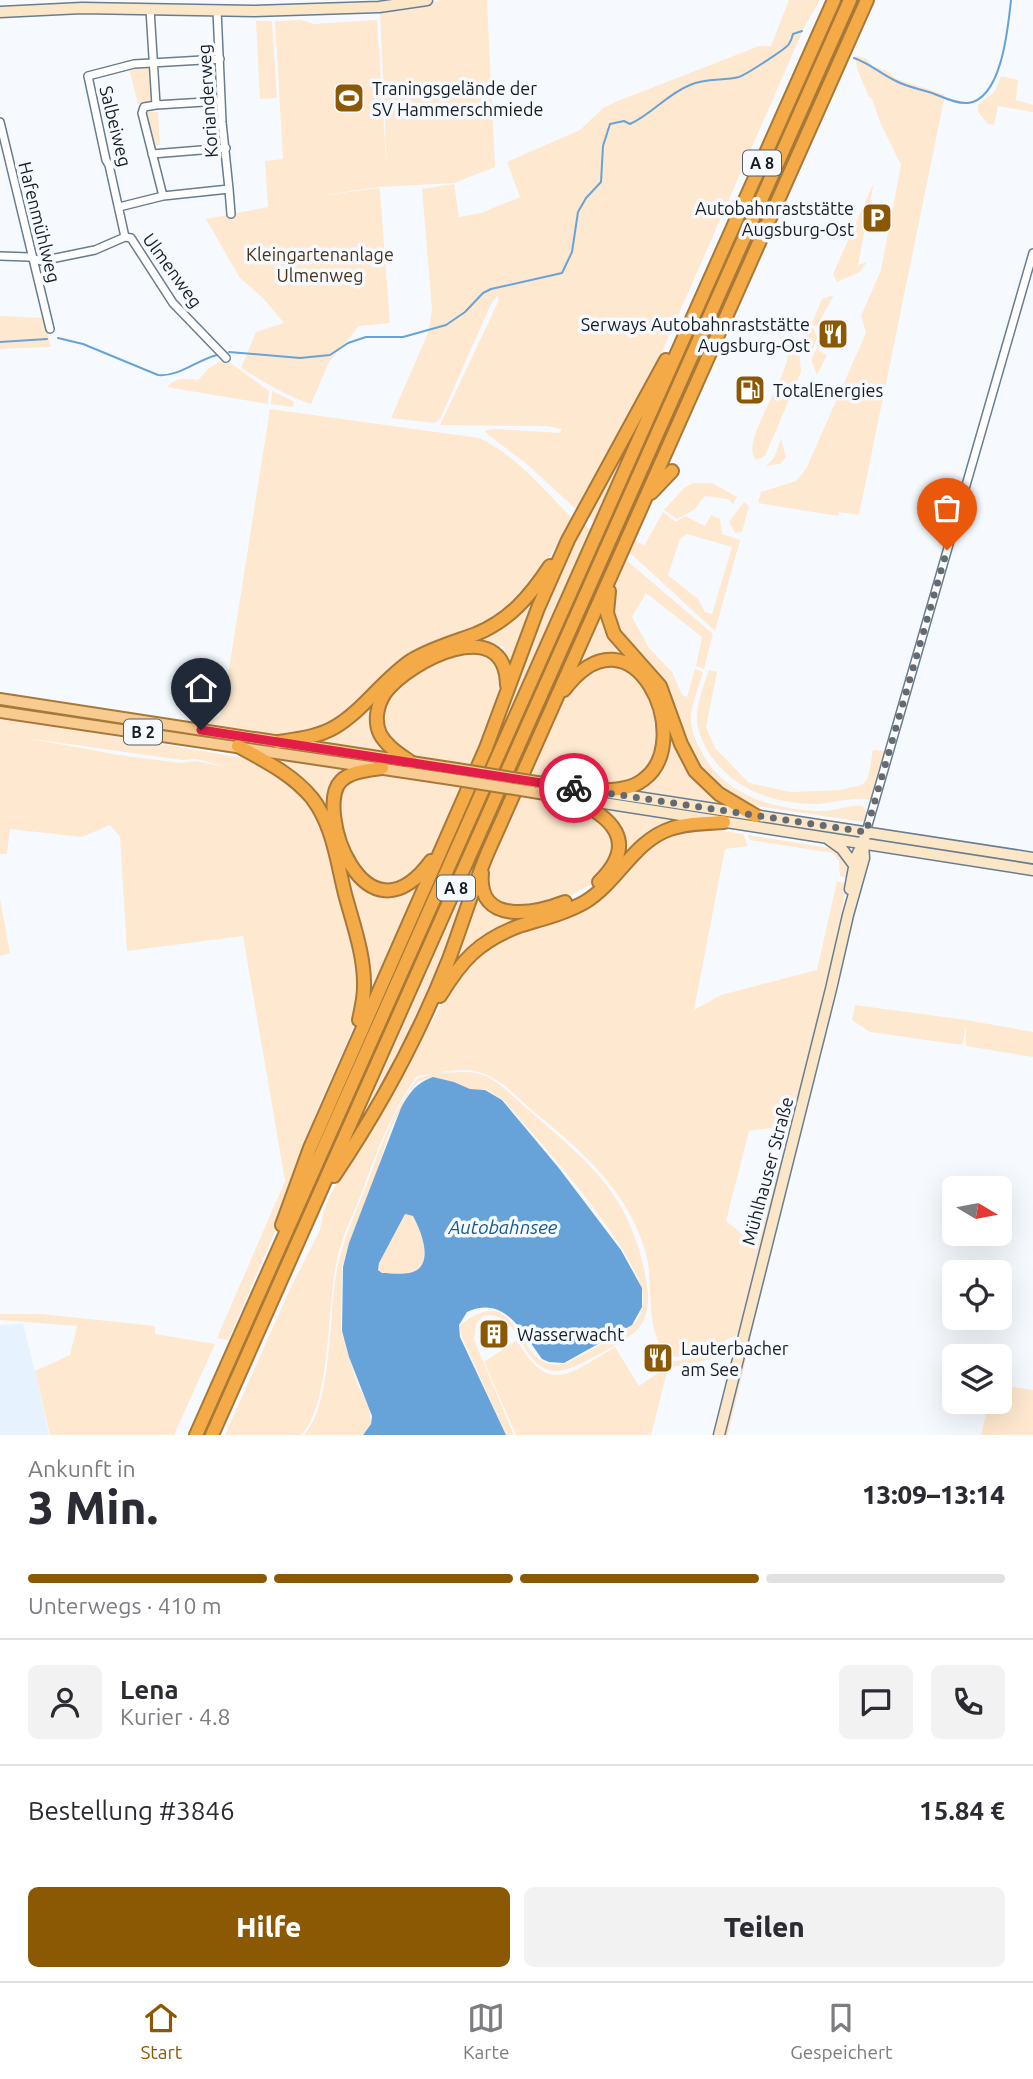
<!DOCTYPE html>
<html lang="de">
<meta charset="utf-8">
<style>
:root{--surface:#fff;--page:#f2f2f3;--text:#2b2b33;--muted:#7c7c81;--line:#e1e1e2;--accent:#8b5903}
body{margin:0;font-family:Ubuntu,sans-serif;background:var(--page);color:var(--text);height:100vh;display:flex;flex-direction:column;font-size:26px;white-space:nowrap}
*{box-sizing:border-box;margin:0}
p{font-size:23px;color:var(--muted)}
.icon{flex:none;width:38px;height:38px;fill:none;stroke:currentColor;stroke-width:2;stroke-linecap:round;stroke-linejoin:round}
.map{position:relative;height:1435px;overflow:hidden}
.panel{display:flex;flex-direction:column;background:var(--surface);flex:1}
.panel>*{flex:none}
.needle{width:46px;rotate:100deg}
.controls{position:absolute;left:942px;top:1176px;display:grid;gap:14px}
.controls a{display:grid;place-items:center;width:70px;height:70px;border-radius:10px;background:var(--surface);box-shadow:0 7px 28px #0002;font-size:35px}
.pin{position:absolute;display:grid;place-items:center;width:60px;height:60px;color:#fff;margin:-72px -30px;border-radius:50% 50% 50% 0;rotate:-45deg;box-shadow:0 0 7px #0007}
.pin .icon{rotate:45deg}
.courier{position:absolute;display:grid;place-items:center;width:70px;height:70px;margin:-35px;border:5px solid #e11d48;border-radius:50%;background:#fff;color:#222;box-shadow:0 2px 9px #0007}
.head em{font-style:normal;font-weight:800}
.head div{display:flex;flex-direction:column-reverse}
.head{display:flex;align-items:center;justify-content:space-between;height:119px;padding:0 28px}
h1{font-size:46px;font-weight:800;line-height:52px}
.bar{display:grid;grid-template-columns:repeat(4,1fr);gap:10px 7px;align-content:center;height:84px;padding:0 28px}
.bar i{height:9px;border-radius:5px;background:var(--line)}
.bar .selected{background:var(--accent)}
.bar p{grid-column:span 4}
.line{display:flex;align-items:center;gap:18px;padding:0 28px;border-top:2px solid var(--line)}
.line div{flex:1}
.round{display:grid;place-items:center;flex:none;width:74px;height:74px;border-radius:10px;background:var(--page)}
.cta{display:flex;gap:14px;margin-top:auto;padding:14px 28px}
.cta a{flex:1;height:80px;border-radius:10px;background:var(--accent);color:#fff;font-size:28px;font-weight:800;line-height:80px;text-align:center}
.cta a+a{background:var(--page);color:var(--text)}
.tabs{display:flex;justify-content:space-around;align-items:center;height:98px;border-top:2px solid var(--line);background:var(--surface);font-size:19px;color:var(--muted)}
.tabs a{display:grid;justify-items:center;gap:4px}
.tabs .selected{color:var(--accent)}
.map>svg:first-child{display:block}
.built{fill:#e6f2fd}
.green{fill:#fee8cf;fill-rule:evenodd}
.water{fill:#67a3d8;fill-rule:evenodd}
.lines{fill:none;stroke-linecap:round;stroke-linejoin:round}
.stream{stroke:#67a3d8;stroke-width:2}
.street-casing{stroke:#687d8f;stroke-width:10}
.secondary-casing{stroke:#687d8f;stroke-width:13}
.primary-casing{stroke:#a6793a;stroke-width:14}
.highway-casing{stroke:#a6793a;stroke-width:16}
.street{stroke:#fff;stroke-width:7}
.secondary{stroke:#fce6c8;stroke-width:10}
.primary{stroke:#f8cc90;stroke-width:10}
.highway{stroke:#f4aa46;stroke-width:12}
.primary-bridge-casing{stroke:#a6793a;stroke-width:14;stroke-linecap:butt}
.primary-bridge{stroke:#f8cc90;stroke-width:10}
.done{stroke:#646a71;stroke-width:7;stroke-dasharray:0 12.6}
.route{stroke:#e11d48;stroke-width:9}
.labels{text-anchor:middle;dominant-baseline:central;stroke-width:7;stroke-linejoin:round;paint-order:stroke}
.shield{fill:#f6faff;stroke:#585f66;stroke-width:2}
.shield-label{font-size:16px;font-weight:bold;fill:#151d25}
.poi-label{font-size:18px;fill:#151d25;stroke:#f6faff;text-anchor:start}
.street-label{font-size:18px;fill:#151d25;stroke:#f6faff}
.park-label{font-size:18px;fill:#4a3418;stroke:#f6faff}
.water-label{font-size:19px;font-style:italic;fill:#175b8c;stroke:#f6faff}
</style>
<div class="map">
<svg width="1033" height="1435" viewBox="0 0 1033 1435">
<rect width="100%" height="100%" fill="#f6faff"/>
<path class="built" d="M23,1324L35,1371L49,1435H0V1325Z"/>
<path class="green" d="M441,0H487L495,167L454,183L379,187L311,197L379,188L380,191L390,323L359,326L329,362L311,404C285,395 264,382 241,368L256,332L284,323L263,298L240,278L206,219L268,207L265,161L283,159L275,21L302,20L313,24L377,20L387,173L380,8L411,6Z
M789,0H820L804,28L656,366L578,511L528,465L485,432L487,430L495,429L560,433L562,429L546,426L440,425L499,300L497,296L491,304L440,419L435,423L391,418L428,333L432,310L422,189L454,184L459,217L481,213L520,197L507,162L580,130L603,108L618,101L759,46H771Z
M256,21H272L277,98L260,99Z
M855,55L867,59L873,66L887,71L897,79L945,95L859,515L839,512L838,516L758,503L761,492L796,481L806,469L866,333L861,316L881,270L901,165L880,122L872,99L869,97L857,69Z
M150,65L154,96L151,103L138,104L129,68Z
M1001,76L1018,80L1016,100L1033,105V112L998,106L994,125L988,124L978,112V105L995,91Z
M147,112H158L160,145L153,146L146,117Z
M874,182L858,265L867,262L860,272L837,282L833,274Z
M772,190L744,262L619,546L615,542Z
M834,295L817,326L811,325L822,299Z
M0,316L44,318L51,347L0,349Z
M810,327L814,329L817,338L810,357L804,340Z
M792,335L800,358L801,372L765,456L756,460C738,441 793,375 788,346L779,337Z
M823,335L818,350L827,355L817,375L811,360Z
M225,359L269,391L268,404L167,387C177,377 184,378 198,380L209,368Z
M272,391L293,401L294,405L292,407L271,404Z
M270,409L479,438C516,455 545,491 573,519L533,583L502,617L331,727L279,738L211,727L203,722L220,716L223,707Z
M635,434L596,525L586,514Z
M781,439L786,457L780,464L766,466L774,458Z
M693,483H712L737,497L733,504L728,499L705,496L694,510L677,519L664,510L684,488Z
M744,502L749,506L742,532L735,533L729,522Z
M663,512L676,522L685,516L705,526L711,515L720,519L722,534L740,540L715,631L628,551L634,539L644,546ZM687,534L732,547L712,614L705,612L698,599L668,575L680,539Z
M581,522L590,529L484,768L528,638Z
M625,559L713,634L704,669L696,666L702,637L646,593L632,617L649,648L672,672L682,695L687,697L695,669L703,672C699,687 691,705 691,720C692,732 695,740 701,751C724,796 773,809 820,811C835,812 848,804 863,806L868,815L863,822L744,804L732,799L691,759L669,693L651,665L629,647L618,633L610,613L611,589Z
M542,586L509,670L504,647L483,639C511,625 523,610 542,586Z
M601,604L608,637L619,652C601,653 588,658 575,671L572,670Z
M459,653C466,653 475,652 481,654C523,666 482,739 472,765L431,760L412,755L400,749L382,729L383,706L386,697L422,667Z
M597,665H624L653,698L659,745L648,771L630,784L558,780L528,775L563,700L573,685Z
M709,670L717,672L706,727L715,748L749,783L791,792L840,790L862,785L868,778L873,750L887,751L876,794L871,800C852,796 836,803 817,804C773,804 729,789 706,748C701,738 697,729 697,718C697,702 704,685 709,670Z
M381,692L375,704L390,754L302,744Z
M666,711C684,752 688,782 729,807L622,792L652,778Z
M0,717L249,759L291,784L302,795L318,816L352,932L359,983L357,1011L350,1036L318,1108L277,1227L228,1340L217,1338L285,1181L243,936L127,951L120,837L110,825L82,837L10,829L7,854H0ZM26,738L182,760L196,759L231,768L196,761L180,763L119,755Z
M263,755L356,770C331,792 326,790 331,823Z
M372,773L432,779L461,786C453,810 430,872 405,881C397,884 386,884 378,886L354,864L339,822L338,792L351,777Z
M507,793L510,794L446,959L414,1028L351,1142Z
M519,795L570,804L603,820L615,842L613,854L592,884L564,899L513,910L501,907L489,895L485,878L490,862Z
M604,809L686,821L620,866C625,837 626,830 604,809Z
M705,828L743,834L748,846L725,849L694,1010L721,995L817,970L837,881L847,884L827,983L793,1118L797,1119L742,1332C727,1339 684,1366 668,1354C644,1335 654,1283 646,1254C629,1191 581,1150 533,1111C519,1099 504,1082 487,1075C471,1068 457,1070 440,1072C454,1074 469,1069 486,1076C502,1084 518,1101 532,1113C592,1165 631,1196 646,1279C649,1296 650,1316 637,1330C629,1339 586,1362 573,1367C519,1390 526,1306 483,1316L476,1324L474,1340L514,1435H506L462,1337L459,1326C517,1279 514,1354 549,1364C554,1365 561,1365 565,1363C576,1360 626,1331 634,1323C640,1318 642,1311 643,1304C651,1264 533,1133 503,1100L485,1089H470L454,1082L433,1077L419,1081L410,1091L391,1128L372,1185L349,1243L342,1267L341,1331L357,1383L369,1407L371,1423L363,1435H304C332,1406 329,1315 336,1275C341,1244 354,1217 365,1189C380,1150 392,1111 418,1078L436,1073L417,1076C390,1113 376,1155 360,1197C353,1214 345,1231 340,1248C325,1296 334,1401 301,1435H225L290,1289L320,1230L323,1213L330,1196L355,1149L405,1070L454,982L469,963L500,941L514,934L561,917L652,844L672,833ZM791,1125L757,1246L726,1221L749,1131Z
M748,835L836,849L848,862V878L840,876L839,861L833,853L750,840Z
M337,848L377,892L427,872L365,1015Z
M476,894C485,915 496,916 517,920L481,939L450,972Z
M0,899L10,953L0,956Z
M855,1005L966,1020L1033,1032V1057L966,1046V1026L962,1045L870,1032L852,1020Z
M405,1214L413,1216C420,1229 433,1259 417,1270C408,1277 392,1273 382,1273L378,1270V1263Z
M0,1314H42L155,1326V1334L215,1344L174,1435H50L35,1371L70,1355L77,1326L0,1320Z
M745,1338H751L728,1435H722Z
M517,1340C549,1397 571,1373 615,1347L639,1386L661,1371L666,1362C676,1361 686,1360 695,1357C710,1353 724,1340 739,1342L736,1354L668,1368L651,1435H516L484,1362Z
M999,1385L1033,1390V1435H981L989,1402H999Z"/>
<path class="water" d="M433,1077L454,1082L470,1089L485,1090L502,1100L558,1167L621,1250L642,1288V1307L632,1325L564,1363L549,1362L542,1359C523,1333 505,1294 467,1312L459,1325L460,1337L506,1435H363L371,1424L372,1416L349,1357L342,1331L343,1267L349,1243L401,1108C410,1092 416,1083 433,1077ZM405,1214L413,1216C420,1229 433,1259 417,1270C408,1276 392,1273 382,1273L378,1270L379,1263Z"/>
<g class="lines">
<path class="stream" d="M854,58C869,63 881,74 896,81C907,87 920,89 932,93C943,97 956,104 968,103C1002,99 1008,27 1011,0
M58,338L83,344L158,375C179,377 197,360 217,355
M0,342L47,339
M229,352L300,358L330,355L348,343L366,337H403L446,325L465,312L483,293L491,289L562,273L572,252L578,212L586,198L601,182L603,146L610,124L624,121L630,124C651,115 667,94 690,85C706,78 723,81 739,77C745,75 786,49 789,44C791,41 792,38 793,34L802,31"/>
<g class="street-casing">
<path id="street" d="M150,9L156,105L144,107L142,113L163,196
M156,105L221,101
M0,122L50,329
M152,154L226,148
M229,189L231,214
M119,207L163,196L229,189L222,122L217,10
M125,237L109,165L106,160L88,76L134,64L220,59
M0,256L29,257L41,261L95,250L125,237L131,238L173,303L226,358
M866,832L1033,253"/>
</g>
<g class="secondary-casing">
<path id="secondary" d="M0,12L82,8L254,11L379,7L427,0
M611,793L1033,858
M578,799L1033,870
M828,839L842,849L854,865
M850,889L856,857L863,843
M719,1435L831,989L848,915L864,858L863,843L866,832"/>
</g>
<g class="primary-casing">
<path id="primary" d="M0,699L457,769
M0,712L451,779
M537,782L597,791
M533,792L570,798"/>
</g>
<g class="highway-casing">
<path id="highway" d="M651,493L672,471
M609,591L607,613L614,634L660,686L681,744L695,771L719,794L756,816
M564,690C633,598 698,741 643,780C630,790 612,790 597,791
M278,742C298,739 318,737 335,727C364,710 383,679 412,660C432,648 454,642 476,634C510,620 530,596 550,566
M238,746C265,761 292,774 312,798C333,825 337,862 345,894C353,924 365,956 364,988C364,998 361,1010 359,1020
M412,763C401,755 387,747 380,734C374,721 377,705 385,693C410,660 505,612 507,685
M382,768C369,770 351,771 341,781C314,808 364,951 431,861
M570,798C612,816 640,842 599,882
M482,873C477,925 534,914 565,902
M440,996C461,961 479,941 519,926C541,919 564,914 585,902C617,883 634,841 670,829C687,823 706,823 724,822
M334,1176C379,1109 419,1035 449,959C462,924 473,888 487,854L867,0
M282,1225L310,1148L486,748L538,608L568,540L666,360
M196,1435L834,0
M212,1435L850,0"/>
</g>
<use href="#street" class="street"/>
<use href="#secondary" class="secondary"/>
<use href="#primary" class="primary"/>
<use href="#highway" class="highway"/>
<g class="primary-bridge-casing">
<path id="primary-bridge" d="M457,769L537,782
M451,779L533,792"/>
</g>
<use href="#primary-bridge" class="primary-bridge"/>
</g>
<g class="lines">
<path class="done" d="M574,788L866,832L947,550"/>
<path class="route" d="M201,730L574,788"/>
</g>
<defs>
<g id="stadium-square" transform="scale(1.575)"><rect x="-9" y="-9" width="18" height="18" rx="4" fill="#8b5903" stroke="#f6faff"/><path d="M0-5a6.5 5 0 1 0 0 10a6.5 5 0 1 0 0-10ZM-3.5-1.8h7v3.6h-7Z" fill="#fff"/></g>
<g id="parking-square" transform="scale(1.575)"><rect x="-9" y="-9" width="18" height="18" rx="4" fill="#8b5903" stroke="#f6faff"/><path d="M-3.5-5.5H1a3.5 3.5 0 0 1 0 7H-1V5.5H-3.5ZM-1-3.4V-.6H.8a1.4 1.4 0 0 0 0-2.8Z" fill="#fff"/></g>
<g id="restaurant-square" transform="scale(1.575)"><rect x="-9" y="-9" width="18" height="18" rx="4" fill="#8b5903" stroke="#f6faff"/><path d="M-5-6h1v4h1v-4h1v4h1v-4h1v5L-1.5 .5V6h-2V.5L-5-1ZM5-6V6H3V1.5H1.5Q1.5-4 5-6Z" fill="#fff"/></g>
<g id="fuel-square" transform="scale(1.575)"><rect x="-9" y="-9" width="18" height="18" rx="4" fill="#8b5903" stroke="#f6faff"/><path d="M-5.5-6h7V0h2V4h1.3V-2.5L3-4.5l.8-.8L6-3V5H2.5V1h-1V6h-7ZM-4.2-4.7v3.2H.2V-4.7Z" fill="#fff"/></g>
<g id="building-square" transform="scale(1.575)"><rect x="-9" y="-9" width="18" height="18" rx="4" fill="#8b5903" stroke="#f6faff"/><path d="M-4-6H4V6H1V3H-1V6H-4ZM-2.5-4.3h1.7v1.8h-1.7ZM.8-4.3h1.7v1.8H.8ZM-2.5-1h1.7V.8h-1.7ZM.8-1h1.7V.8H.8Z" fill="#fff"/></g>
</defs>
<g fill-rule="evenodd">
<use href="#stadium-square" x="349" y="98"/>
<use href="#parking-square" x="877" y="218"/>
<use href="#restaurant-square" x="833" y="334"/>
<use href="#fuel-square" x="750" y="390"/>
<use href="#building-square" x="494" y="1334"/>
<use href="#restaurant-square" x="658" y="1358"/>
</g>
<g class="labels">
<g class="shield">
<rect x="743" y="150.5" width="38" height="25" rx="5"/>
<rect x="124" y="719.5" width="38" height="25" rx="5"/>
<rect x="437" y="875.5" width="38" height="25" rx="5"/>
</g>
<g class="shield-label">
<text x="762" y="163">A 8</text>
<text x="143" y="732">B 2</text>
<text x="456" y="888">A 8</text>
</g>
<g class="poi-label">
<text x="372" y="88">Traningsgelände der<tspan x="372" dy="21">SV Hammerschmiede</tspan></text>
<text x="854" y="208" text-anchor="end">Autobahnraststätte<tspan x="854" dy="21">Augsburg-Ost</tspan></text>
<text x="810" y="324" text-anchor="end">Serways Autobahnraststätte<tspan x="810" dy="21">Augsburg-Ost</tspan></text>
<text x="773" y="390">TotalEnergies</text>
<text x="517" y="1334">Wasserwacht</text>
<text x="681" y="1348">Lauterbacher<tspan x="681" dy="21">am See</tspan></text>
</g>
<g class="street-label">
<text transform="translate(207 101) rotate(-94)">Korianderweg</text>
<text transform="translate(116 126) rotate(76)">Salbeiweg</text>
<text transform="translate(40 222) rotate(76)">Hafenmühlweg</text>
<text transform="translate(173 270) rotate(54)">Ulmenweg</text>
<text transform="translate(767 1171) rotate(-75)">Mühlhauser Straße</text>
</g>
<g class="park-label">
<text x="320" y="254">Kleingartenanlage<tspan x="320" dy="21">Ulmenweg</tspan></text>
</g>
<g class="water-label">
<text x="503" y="1227">Autobahnsee</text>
</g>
</g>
</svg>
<div class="controls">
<a><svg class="needle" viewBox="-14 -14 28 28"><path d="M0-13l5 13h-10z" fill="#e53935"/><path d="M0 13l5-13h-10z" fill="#7c7c81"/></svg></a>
<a><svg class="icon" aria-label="locate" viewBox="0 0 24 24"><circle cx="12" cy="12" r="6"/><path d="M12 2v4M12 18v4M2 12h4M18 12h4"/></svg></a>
<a><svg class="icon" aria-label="layers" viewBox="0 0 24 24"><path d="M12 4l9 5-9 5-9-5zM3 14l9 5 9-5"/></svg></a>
</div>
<div class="pin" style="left:947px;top:550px;background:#ea580c"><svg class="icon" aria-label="bag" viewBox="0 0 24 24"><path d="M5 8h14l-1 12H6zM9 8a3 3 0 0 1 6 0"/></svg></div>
<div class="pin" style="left:201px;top:730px;background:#1f2937"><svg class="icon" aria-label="home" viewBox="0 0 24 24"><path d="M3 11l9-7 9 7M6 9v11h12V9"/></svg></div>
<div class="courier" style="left:574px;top:788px"><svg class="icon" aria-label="bike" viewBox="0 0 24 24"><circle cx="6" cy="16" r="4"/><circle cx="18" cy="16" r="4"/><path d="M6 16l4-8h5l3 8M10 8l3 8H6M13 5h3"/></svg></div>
</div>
<section class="panel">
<div class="head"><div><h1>3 Min.</h1><p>Ankunft in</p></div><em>13:09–13:14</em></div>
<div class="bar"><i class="selected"></i><i class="selected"></i><i class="selected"></i><i></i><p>Unterwegs · 410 m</p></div>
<div class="line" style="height:126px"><a class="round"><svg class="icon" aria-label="person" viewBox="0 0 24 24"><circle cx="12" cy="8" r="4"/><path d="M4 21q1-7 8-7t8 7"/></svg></a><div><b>Lena</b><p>Kurier · 4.8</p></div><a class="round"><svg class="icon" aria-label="chat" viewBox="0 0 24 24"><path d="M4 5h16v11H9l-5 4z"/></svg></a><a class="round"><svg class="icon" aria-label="phone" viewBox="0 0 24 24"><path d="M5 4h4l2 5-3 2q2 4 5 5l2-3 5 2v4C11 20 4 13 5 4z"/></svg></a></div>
<div class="line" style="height:91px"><div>Bestellung #3846</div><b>15.84 €</b></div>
<div class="cta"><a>Hilfe</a><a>Teilen</a></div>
</section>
<nav class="tabs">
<a class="selected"><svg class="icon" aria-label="home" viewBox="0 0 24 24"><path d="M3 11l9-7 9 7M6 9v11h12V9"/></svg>Start</a>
<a><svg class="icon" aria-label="map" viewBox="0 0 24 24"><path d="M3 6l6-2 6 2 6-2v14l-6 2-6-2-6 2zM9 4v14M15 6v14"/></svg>Karte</a>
<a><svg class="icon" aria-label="saved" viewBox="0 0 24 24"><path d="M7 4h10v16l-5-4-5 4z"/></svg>Gespeichert</a>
</nav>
